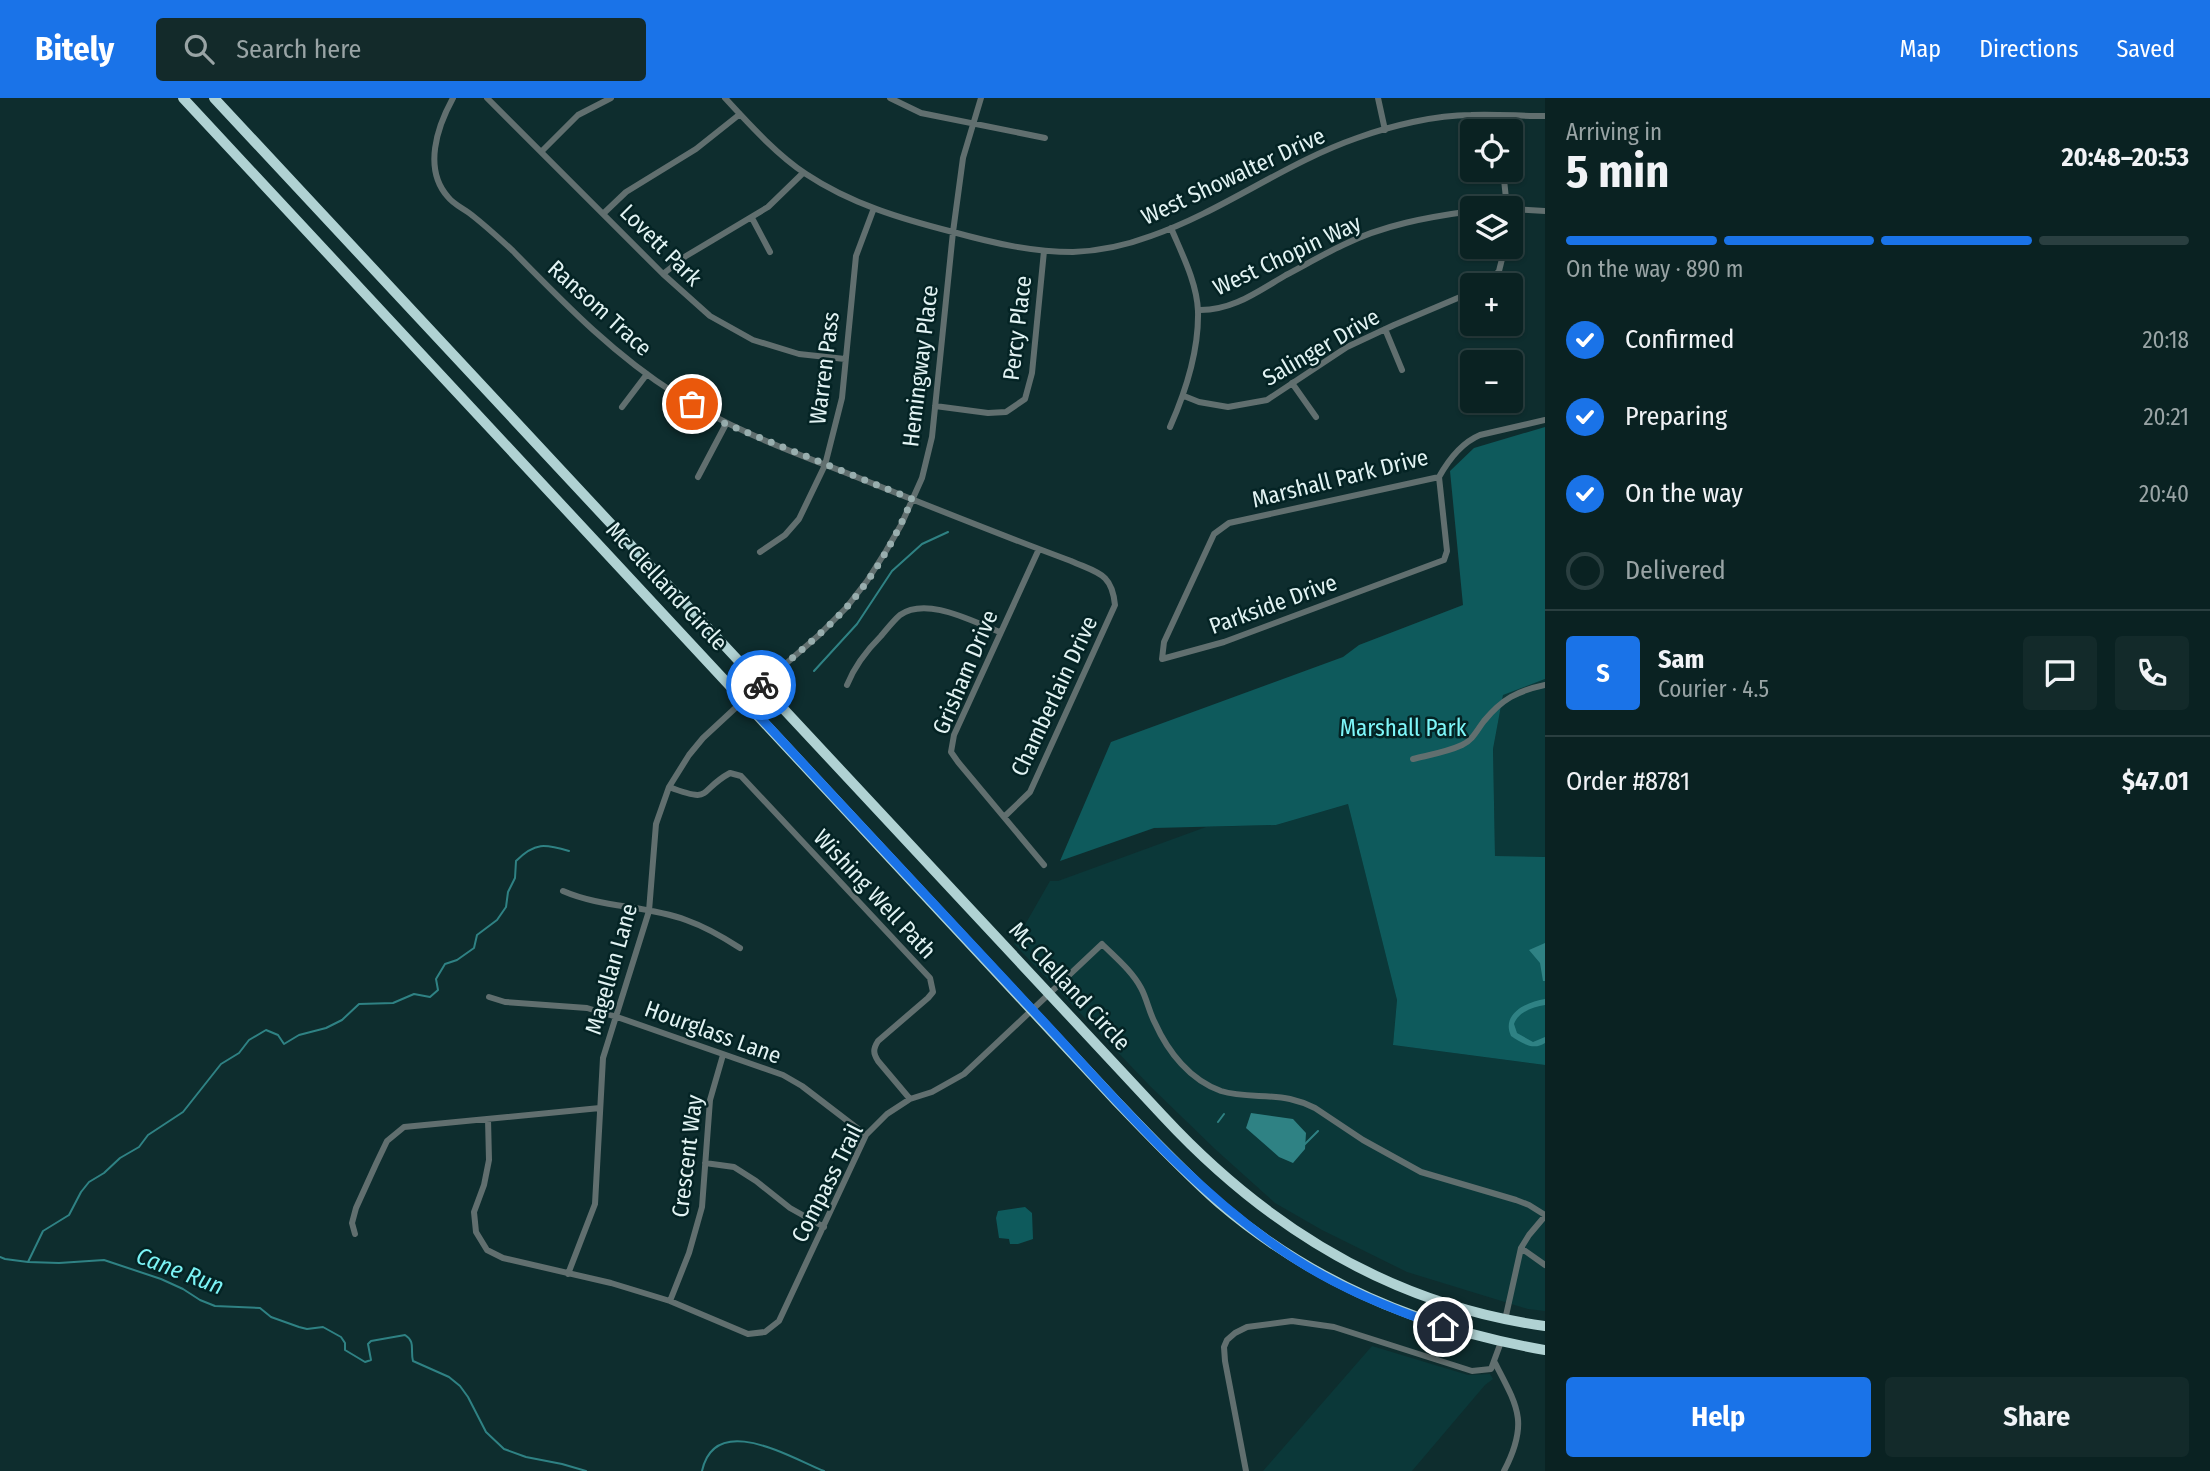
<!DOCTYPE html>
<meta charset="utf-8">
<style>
:root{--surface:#0a2222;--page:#132a2a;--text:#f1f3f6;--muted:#99a4a5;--line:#2a3f40;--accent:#1a73e8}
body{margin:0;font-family:"Fira Sans Condensed",sans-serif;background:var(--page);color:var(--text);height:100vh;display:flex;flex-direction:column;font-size:26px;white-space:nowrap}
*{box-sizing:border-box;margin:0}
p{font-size:23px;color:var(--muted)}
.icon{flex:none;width:38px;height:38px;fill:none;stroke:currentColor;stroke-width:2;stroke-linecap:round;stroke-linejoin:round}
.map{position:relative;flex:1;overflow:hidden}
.panel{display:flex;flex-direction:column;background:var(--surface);width:665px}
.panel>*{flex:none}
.fabs{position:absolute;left:1460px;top:21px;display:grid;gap:14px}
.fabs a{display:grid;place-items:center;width:63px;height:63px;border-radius:7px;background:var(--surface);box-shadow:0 2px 5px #0004,0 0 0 2px var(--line);font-size:35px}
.pin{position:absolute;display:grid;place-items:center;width:60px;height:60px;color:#fff;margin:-30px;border:4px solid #fff;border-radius:50%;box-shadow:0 2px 7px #0007}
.courier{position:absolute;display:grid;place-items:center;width:70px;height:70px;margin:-35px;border:5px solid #1a73e8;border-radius:50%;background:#fff;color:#222;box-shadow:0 2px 9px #0007}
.overview em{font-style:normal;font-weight:700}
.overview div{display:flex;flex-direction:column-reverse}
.overview{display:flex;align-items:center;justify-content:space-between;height:119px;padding:0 21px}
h1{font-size:46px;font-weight:700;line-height:52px}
.bar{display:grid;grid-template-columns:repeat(4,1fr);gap:10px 7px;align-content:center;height:84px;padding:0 21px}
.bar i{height:9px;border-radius:5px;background:var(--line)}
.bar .on{background:var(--accent)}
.bar p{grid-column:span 4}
.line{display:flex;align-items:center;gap:18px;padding:0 21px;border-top:2px solid var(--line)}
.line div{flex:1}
.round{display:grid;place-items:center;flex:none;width:74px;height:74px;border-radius:7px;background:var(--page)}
ol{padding:0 21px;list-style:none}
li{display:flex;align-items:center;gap:21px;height:77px}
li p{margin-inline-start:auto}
li .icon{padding:7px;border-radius:50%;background:var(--accent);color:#fff;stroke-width:4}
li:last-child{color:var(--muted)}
li i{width:38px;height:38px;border:4px solid var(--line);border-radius:50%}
.action{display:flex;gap:14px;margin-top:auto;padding:14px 21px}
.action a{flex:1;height:80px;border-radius:7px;background:var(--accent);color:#fff;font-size:28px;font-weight:700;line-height:80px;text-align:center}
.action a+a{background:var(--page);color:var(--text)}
header{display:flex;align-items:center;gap:42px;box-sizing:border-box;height:98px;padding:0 35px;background:var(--accent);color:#fff}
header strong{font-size:33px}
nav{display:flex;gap:38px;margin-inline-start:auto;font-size:24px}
.search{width:490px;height:63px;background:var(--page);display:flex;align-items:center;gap:18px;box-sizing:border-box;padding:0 24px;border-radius:7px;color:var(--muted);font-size:26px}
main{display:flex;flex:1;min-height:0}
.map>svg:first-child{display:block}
.built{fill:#0b3839}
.green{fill:#0e5a5c}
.water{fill:#2f8284}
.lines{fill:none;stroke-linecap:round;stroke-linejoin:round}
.stream{stroke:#2f8284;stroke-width:2}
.street{stroke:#616f6f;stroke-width:6}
.highway{stroke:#b0d2d3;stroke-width:10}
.done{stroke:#98aeae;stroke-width:7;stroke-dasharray:0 12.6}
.route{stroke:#1a73e8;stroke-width:9}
.labels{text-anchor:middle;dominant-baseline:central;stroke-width:5;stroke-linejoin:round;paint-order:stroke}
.street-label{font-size:23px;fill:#e2f3f3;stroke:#042324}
.park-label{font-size:23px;fill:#7ef6f9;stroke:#042324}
.water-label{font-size:24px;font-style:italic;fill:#7cf4f6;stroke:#042324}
</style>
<header>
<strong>Bitely</strong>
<div class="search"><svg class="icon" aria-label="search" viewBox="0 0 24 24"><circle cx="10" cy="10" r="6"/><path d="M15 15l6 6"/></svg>Search here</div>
<nav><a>Map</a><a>Directions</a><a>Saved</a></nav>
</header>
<main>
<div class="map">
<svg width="1545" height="1373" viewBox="0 0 1545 1373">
<rect width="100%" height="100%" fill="#0e2d2e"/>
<path class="built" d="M1545,581V759L1495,758L1493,651L1503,596Z
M1348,706L1397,902L1393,947L1545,967V1213L1528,1211L1407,1174L1322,1132L1275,1105L1215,1051L1151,989L1014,846L1050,783H1058L1206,729L1276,727Z
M1372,1248L1468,1277L1490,1276L1493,1281L1485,1287L1412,1373H1263Z"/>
<path class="green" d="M1545,329V581L1503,597L1493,651L1495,758L1545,759V967L1393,947L1397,902L1348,706L1276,727L1154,730L1060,763L1111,644L1343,559L1359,547L1463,507L1450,373L1474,350Z
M1025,1109L1032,1115L1033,1141L1018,1146H1010L1009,1141L999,1140L996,1120L998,1113Z"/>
<path class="water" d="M1545,845V883H1543L1540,865L1529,852Z
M1545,901V907C1533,909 1518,914 1514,926L1517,935L1533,944L1545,939V945C1533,953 1522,945 1511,938C1501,916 1526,904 1545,901Z
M1251,1015L1293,1021L1306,1035L1305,1051L1293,1065L1279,1059L1246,1030Z"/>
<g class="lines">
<path class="stream" d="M814,573L857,526L892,473L922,446L948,434
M1218,1024L1224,1016
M1303,1045L1305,1046L1318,1033
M0,1159L5,1161L28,1164L59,1165L104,1162L161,1181L183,1191L200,1202L215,1208L260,1210L271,1219L299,1229L307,1231L323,1229L341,1239L345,1245V1252L365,1264L371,1262L368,1246L371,1243L405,1237C416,1244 410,1252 413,1263L449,1279L460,1288L468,1299L486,1334L504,1351L526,1359L562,1366L586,1373
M28,1164L43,1133L69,1117L81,1094L89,1084L104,1075L120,1060L139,1049L148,1037L183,1014L221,966L239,955L249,942L266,932L278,937L284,946L299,937L326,930L342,922L359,906L393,905L414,896L430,899L438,892L436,881L445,866L457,862L474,850L477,837L497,822L506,809L508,794L515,780L516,763C535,744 545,746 569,753
M702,1373C715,1313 791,1360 824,1373"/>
<path class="street" d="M453,0C437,29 423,71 448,99C454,107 465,111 473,118C487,129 500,141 513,153C564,205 614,257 676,296C731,332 793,354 854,378C926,407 998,436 1071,463C1098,475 1112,475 1115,507L1030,694L1004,719
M487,0L663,176L710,218L753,242L799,256L845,261
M725,0C749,26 777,57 806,76C851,106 902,121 953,134C993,145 1032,154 1073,154C1099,153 1127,147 1151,138C1223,113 1285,65 1357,40C1390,28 1435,17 1471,17C1495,16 1520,18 1545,18
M890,0L921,15L1045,40
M1378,0L1385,32
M1492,17L1494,33
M541,54L578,17L611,0
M1503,72L1507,110
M1510,111L1545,113
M604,115L626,94L696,51L740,16
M752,120L770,154
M663,176L686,158L768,109L803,75
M1486,187L1499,173L1505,149
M1198,212C1232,213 1257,194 1286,177C1305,167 1324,156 1343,147C1383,127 1428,119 1472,113
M1385,231L1402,272
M1292,285L1316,319
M1184,298L1199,304L1228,309L1267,302L1347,249L1394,227L1472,194
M935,308L988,315L1006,314L1025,301L1032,275L1044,153
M622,309L647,276
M1170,329C1185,295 1199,252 1198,213C1197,185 1182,156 1171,130
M698,379L726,326
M1439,379L1447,453L1444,462L1224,544L1162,561L1164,544L1214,436L1229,425L1439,379C1449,361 1461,345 1480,337L1545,322
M1039,451L954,637L951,654L958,664L1044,767
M760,454L785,437L799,421L825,367L842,300L856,158L874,110
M847,587C855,567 866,553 881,538C887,531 893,523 900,517C927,498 973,524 1000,534
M1413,661C1429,657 1447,654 1462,647C1473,642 1477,632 1484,623C1502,601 1517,593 1545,587
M669,689C714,706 697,693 730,675L741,678L930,880L933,894L928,900L878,943C873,951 873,955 878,963L910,1001
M563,793C602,810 646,807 686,822C706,829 723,839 740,850
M489,899L505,904L587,910L617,919L783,977L802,988L866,1037
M488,1021L489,1062L484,1087L474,1114L476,1134L487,1152L503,1160L611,1185L670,1203L748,1236L765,1234L779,1223L866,1037L887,1016L910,1001L932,994L964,976L1102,846C1116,860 1132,873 1141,890C1147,901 1149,914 1155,925C1168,954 1190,982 1221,993C1243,1000 1267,996 1290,1001C1299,1003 1307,1006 1315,1010L1363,1042L1421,1074L1516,1102L1529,1107L1545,1117
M705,1065L734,1069L756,1083L790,1110L824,1129
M355,1136L352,1125L356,1110L376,1066L387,1043L404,1029L600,1010
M1521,1150L1545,1167
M568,1176L595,1106L603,960L649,813L656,726L669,689L689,657L703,640L744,602L819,537L846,510L867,483L886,453L901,427L922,380L932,339L953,134L963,60L981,0
M670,1203L689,1155L702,1109L710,1002L723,957
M1505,1222L1521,1150L1529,1137L1545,1118
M1495,1265C1518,1309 1529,1325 1504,1373
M1246,1373L1225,1263L1224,1249L1227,1242L1235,1235L1247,1229L1292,1223L1334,1229L1472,1273L1491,1271L1501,1244"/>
<path class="highway" d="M183,0L1117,1004C1150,1038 1183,1073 1219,1105C1314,1186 1423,1231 1545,1252
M214,0L1163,1018C1267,1130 1392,1207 1545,1228"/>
</g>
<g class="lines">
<path class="done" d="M692,306L726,326L912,401C896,440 873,480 845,511C819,539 789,562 761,587"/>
<path class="route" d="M761,587L744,602C839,704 934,807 1029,908C1112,996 1188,1090 1289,1157C1337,1189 1389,1210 1443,1229"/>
</g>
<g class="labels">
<g class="street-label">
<text transform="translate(1233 78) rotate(-25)">West Showalter Drive</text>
<text transform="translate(661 147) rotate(45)">Lovett Park</text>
<text transform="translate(1287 157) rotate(-25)">West Chopin Way</text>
<text transform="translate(600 210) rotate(42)">Ransom Trace</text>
<text transform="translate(1017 230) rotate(-83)">Percy Place</text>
<text transform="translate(1321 249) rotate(-30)">Salinger Drive</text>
<text transform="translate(920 268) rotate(-83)">Hemingway Place</text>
<text transform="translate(824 270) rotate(-83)">Warren Pass</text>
<text transform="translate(1340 380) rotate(-14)">Marshall Park Drive</text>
<text transform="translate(667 488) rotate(47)">Mc Clelland Circle</text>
<text transform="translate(1273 506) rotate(-20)">Parkside Drive</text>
<text transform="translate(965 574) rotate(-67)">Grisham Drive</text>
<text transform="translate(1054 598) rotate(-65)">Chamberlain Drive</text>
<text transform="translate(875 796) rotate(47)">Wishing Well Path</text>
<text transform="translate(611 871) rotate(-74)">Magellan Lane</text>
<text transform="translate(1070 888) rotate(47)">Mc Clelland Circle</text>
<text transform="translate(713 934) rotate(20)">Hourglass Lane</text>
<text transform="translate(687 1058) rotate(-83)">Crescent Way</text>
<text transform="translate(827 1085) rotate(-63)">Compass Trail</text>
</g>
<g class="park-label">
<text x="1403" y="630">Marshall Park</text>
</g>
<g class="water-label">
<text transform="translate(180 1173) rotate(21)">Cane Run</text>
</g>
</g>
</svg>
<div class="fabs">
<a><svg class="icon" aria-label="locate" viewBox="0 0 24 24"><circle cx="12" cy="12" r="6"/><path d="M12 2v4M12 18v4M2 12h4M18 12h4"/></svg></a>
<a><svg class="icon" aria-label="layers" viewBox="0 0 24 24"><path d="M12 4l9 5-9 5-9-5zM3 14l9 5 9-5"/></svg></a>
<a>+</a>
<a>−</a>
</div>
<div class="pin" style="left:692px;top:306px;background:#ea580c"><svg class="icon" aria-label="bag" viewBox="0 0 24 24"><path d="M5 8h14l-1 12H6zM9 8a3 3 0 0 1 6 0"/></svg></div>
<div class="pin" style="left:1443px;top:1229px;background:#1f2937"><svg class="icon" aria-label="home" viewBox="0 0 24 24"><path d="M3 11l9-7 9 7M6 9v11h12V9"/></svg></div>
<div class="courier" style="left:761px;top:587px"><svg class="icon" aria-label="bike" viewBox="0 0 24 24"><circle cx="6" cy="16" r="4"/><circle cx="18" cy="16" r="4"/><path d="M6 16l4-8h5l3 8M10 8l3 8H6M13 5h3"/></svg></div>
</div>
<section class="panel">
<div class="overview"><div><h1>5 min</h1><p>Arriving in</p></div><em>20:48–20:53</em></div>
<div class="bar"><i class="on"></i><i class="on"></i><i class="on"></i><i></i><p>On the way · 890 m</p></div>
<ol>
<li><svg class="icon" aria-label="check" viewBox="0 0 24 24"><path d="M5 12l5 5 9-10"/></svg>Confirmed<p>20:18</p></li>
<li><svg class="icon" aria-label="check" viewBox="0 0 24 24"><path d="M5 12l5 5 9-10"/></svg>Preparing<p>20:21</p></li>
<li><svg class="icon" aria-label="check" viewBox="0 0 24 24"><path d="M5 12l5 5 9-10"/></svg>On the way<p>20:40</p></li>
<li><i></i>Delivered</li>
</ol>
<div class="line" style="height:126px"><b class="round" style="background:var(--accent);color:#fff">S</b><div><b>Sam</b><p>Courier · 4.5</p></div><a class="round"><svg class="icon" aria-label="chat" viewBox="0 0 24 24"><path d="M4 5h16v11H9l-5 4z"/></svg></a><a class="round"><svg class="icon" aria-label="phone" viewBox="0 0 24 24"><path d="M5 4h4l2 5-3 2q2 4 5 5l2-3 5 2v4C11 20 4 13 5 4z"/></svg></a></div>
<div class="line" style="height:91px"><div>Order #8781</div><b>$47.01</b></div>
<div class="action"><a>Help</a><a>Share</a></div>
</section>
</main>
